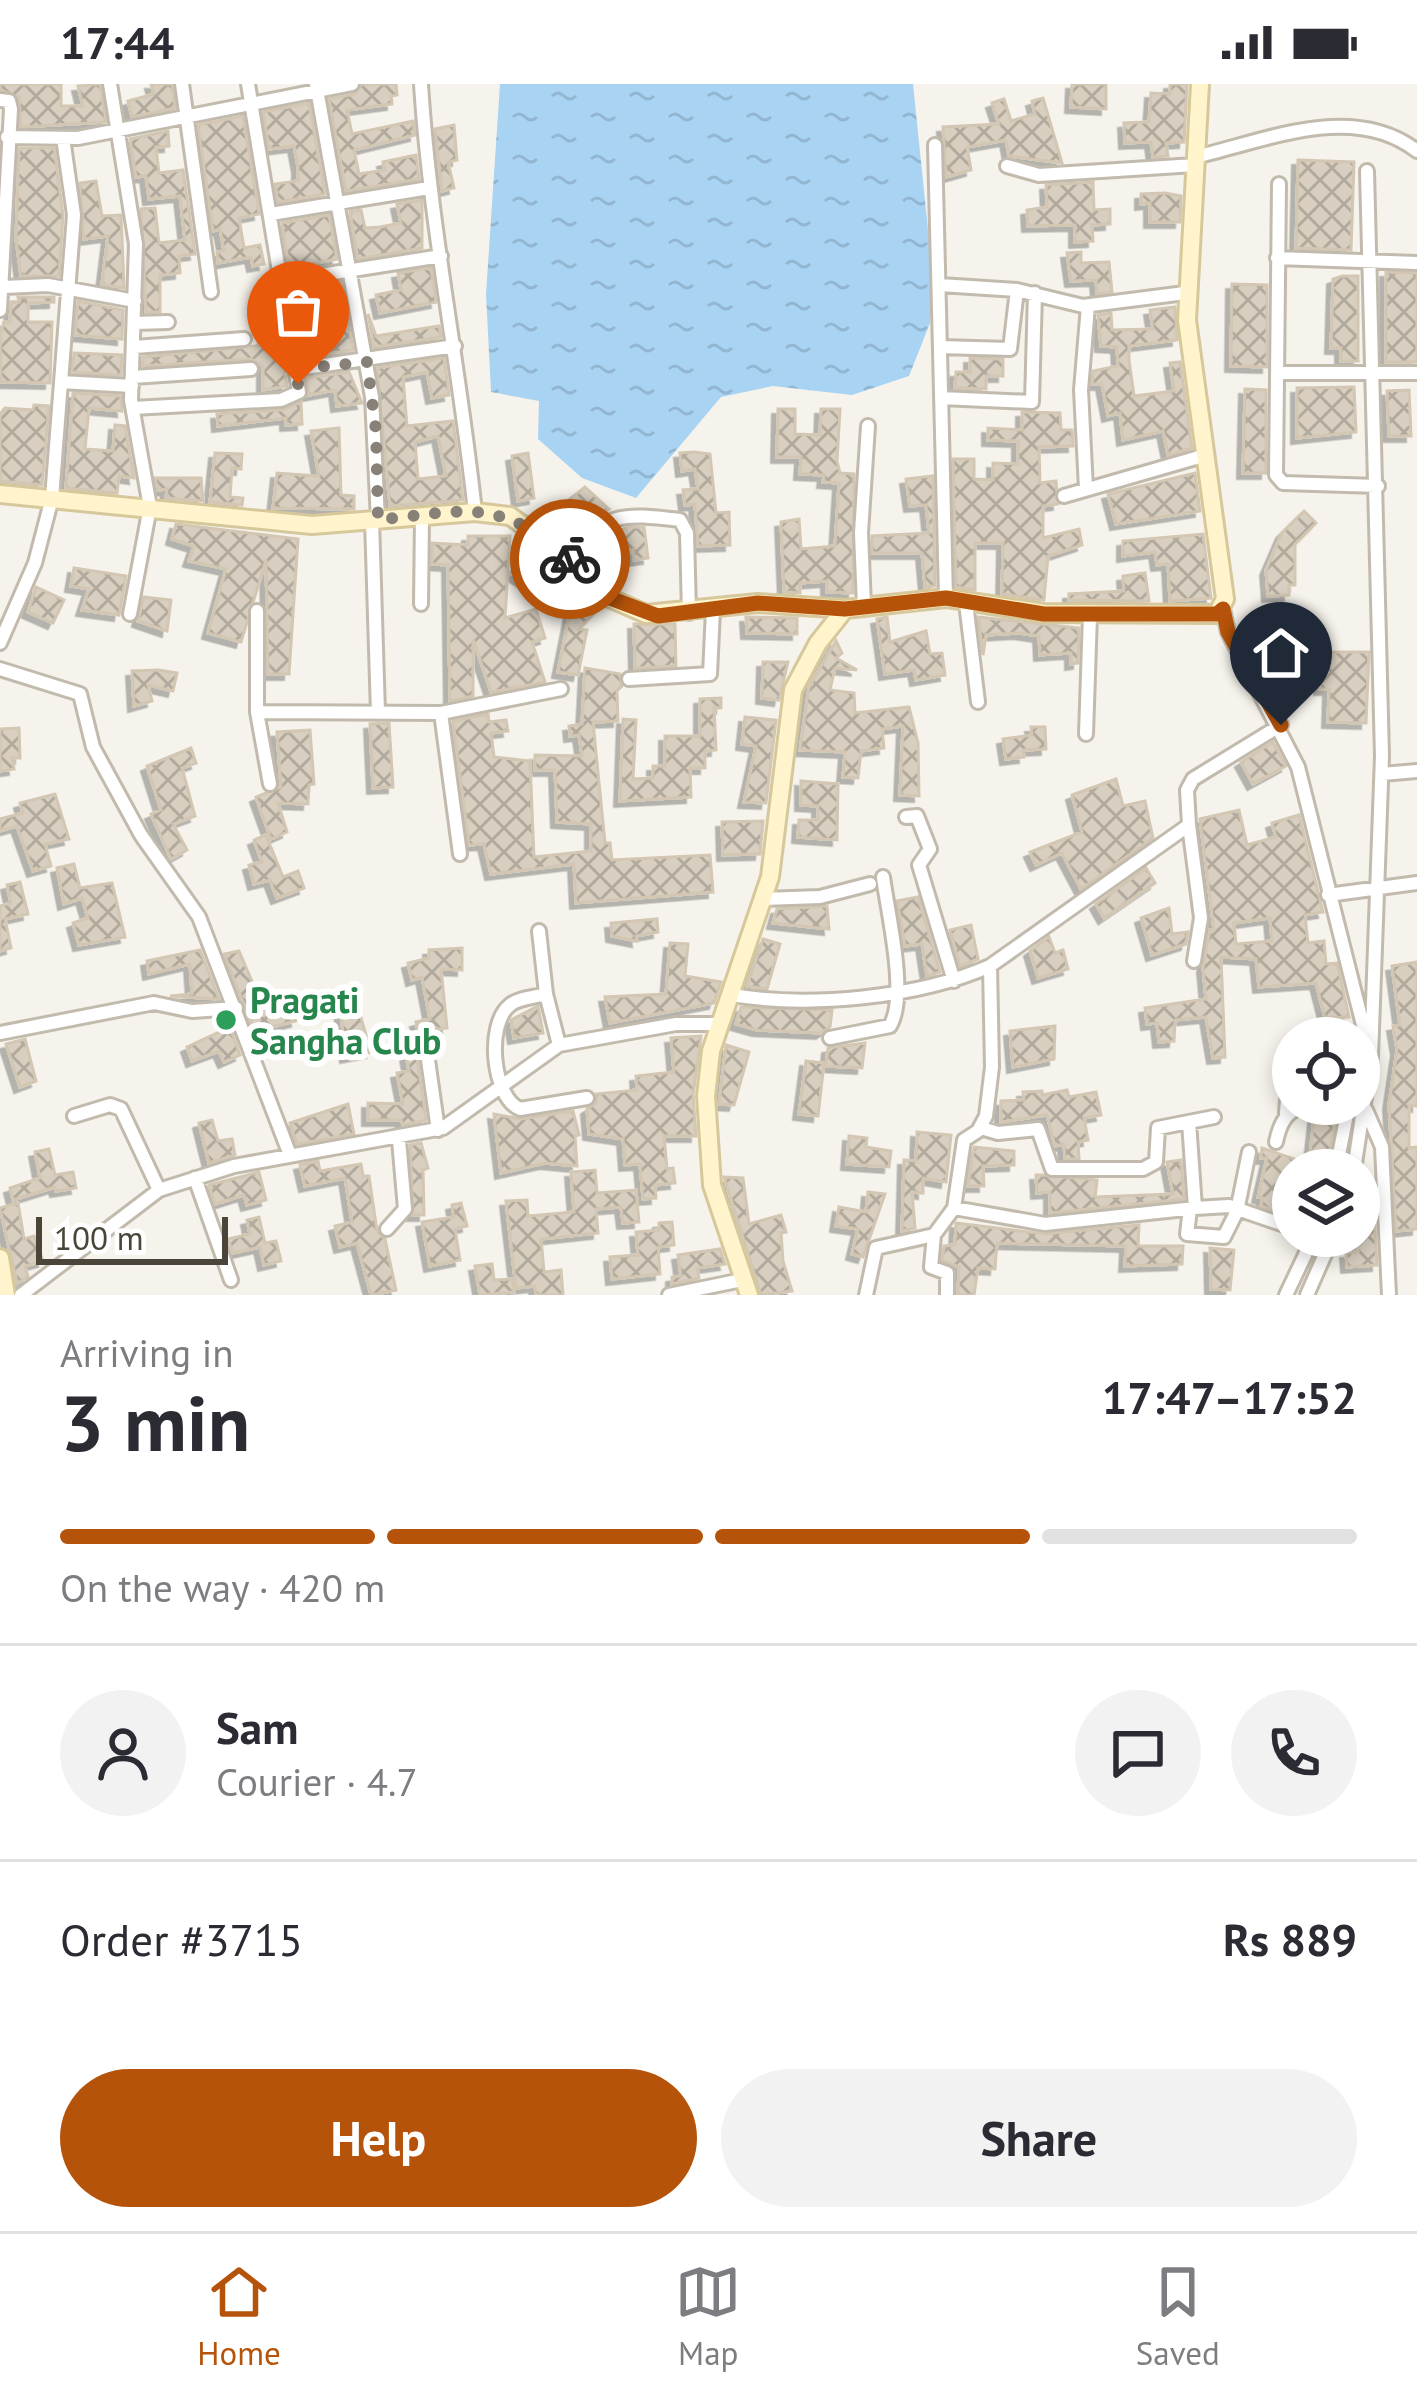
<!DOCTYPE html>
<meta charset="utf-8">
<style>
:root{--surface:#fff;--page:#f2f2f3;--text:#2b2b33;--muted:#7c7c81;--line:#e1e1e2;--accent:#b45309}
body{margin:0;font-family:"PT Sans",sans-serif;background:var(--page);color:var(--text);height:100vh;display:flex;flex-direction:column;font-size:45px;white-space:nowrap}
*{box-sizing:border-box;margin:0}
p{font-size:39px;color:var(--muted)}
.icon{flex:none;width:66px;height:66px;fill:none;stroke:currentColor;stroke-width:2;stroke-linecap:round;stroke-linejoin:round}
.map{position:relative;height:1211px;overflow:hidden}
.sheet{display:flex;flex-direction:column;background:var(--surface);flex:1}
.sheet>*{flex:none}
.fabs{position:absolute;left:1272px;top:933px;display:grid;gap:24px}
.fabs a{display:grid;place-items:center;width:108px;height:108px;border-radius:50%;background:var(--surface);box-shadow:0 6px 18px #0003;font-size:60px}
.scale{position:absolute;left:36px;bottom:30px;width:192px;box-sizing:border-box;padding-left:12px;border:6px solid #4b4439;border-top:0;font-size:33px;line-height:42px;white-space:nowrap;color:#4b4439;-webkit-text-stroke:9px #fff;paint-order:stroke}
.pin{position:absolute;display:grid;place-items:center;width:102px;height:102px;color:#fff;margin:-123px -51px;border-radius:50% 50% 50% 0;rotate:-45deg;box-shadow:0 0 12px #0007}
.pin .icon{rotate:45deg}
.courier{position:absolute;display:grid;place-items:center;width:120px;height:120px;margin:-60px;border:9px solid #b45309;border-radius:50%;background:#fff;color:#222;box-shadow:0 3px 15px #0007}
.summary em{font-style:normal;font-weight:700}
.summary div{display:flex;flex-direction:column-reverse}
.summary{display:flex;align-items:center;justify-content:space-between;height:204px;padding:0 60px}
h1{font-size:78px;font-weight:700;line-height:90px}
.bar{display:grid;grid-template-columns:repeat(4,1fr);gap:18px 12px;align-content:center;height:144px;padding:0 60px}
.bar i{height:15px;border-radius:9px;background:var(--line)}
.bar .current{background:var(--accent)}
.bar p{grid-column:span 4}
.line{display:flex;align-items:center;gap:30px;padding:0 60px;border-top:3px solid var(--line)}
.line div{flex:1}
.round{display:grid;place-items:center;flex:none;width:126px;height:126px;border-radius:63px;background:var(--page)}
.cta{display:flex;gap:24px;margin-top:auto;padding:24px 60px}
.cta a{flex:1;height:138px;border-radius:72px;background:var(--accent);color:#fff;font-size:48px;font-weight:700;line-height:138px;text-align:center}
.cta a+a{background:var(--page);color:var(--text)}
.status{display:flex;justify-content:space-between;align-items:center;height:84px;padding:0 60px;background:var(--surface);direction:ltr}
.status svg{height:33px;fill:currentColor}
.dock{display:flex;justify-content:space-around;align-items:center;height:168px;border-top:3px solid var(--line);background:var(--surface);font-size:33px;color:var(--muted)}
.dock a{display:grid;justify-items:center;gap:6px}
.dock .current{color:var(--accent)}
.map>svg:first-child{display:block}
.water{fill:url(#water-ripples)}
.building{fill:url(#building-cross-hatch);stroke:#d3c7b3;stroke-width:3;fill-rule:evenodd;filter:url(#shadow)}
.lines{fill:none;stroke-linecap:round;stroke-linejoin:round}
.street-casing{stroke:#c2bbad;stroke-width:18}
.secondary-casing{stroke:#d6c89b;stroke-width:22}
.street{stroke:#fff;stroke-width:12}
.secondary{stroke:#fff4cc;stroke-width:16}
.done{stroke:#878178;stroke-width:12;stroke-dasharray:0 21.6}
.route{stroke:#b45309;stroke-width:15}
.leisure-dot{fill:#2e9e5b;stroke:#fff;stroke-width:4.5}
.labels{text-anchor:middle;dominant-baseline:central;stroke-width:12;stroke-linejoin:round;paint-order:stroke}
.leisure-label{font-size:36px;font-weight:bold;fill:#27864d;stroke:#fff;text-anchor:start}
</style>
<div class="status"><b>17:44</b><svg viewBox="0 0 49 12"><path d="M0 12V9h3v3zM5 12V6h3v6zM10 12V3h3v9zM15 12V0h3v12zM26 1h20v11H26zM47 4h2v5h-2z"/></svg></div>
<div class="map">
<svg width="1417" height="1211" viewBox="0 0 1417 1211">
<defs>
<pattern id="water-ripples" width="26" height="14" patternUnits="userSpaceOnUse" patternTransform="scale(3)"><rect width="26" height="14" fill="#a8d3f3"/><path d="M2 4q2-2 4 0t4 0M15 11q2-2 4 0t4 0" fill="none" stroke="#92b6d1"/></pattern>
<pattern id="building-cross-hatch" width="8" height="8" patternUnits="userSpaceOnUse" patternTransform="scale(3)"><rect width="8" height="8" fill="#d8cfc0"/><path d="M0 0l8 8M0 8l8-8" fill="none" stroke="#b1aa9d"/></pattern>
<filter id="shadow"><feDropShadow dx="-5.5" dy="5.5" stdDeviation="0" flood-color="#0004"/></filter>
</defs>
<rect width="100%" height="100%" fill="#f6f3ec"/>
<path class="water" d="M500,0H913L931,175L930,239L909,292L852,311L773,302L721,313L636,414L582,394L538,355L539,317L491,308L486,210Z"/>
<path class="building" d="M0,0H61V22H83L78,2L100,0L106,38L21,43L19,13L0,6Z
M151,0H172L175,24L132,33L128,17L154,10Z
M362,0H396L397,11L391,12L392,20L347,26L352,50L413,37L415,51L354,66L359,90L385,86L383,78L416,71L419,95L346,107L329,15L355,10Z
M1072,0H1106V25L1071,23Z
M1170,0H1187L1184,58L1166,59L1168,72L1153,73L1151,58L1125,59L1124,39L1149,38L1151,9L1170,10Z
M1043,14L1062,79L1009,72L1006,56L967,63L971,86L946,93L943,43L999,40L992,19L1004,15L1011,37L1035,30L1032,17Z
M309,19L325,110L278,118L275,100L298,97V83L294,62L269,65L263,28Z
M243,32L259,130L239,134L244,164L260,161L264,180L253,182L251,173L218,179L217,168L224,167L220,145L213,147L198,41Z
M454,41L457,76L448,78L454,104L442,107L435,45Z
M168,47L169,62L156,63L159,89L183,86L195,170L179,172L180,189L160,191V228H146L141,125L155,124L159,159L185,156L180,112L149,115L146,92L136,93L130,55Z
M19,64H54L63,131L59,192H21L16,155Z
M1298,76L1354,78L1351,166L1296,164Z
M96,97L102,132L121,131L124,204L102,200L108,152L84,155L80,99Z
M1093,98L1094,126L1110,125V140L1092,141L1093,157L1075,158V141L1028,142L1027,126L1047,123L1046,101Z
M1165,109L1181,112L1180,138H1150V119L1141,120V110Z
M422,116V164L358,175L350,128L361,126L365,144L380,143L401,139L397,120Z
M329,131L337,175L289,184L282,139Z
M1081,168V179L1109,178L1112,208L1097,210L1096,196L1071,197L1067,169Z
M431,184L436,218L380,229L376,211L401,206L398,189Z
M1386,188L1417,189V278H1386Z
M1342,192H1358V277H1341V264H1331L1333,195Z
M341,198L353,266L304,273L299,244L321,240L317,219L296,223L293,206Z
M1232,200L1267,201V283L1231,282Z
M272,206L287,302L263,306V282L251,275L143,282V273L265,261L260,213Z
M18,213H54V218L28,219V238H52L50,299L1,298L0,252L4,238H10L11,218H19Z
M78,217L123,226L122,255L75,251Z
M1175,223L1177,256L1129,262V276L1134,312L1174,307L1170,279L1180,278L1192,364L1168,371L1163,347L1123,356L1120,329L1108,332L1102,300H1092L1093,287L1118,282L1117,263L1101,262L1098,231L1111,229L1112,246L1153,245L1150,226Z
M368,230L376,252L439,242L441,253L374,263Z
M74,269L122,271L121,291L72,288Z
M444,274L449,311L432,314L427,288L403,293L407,342L453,337L463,416L390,422L377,284ZM438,352L446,392L418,395L415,358Z
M970,274L1003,275V292H986V305L955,304L956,288H970Z
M349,288L362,319L337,322L335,306L309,311L307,294Z
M1354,303L1356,348L1297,354V304Z
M1245,305L1266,306V389H1243Z
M1409,306L1411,352H1389L1387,307Z
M73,309L121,312L122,327L89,324L85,365L113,367L115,341L125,342L134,394L119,392L117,409L66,404Z
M301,318L302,340L286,341V334L218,342L217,330L282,326Z
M34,321L49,322L42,401L0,397V330L5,324L33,326Z
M778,325H795V350L820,351L821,325H840L837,377L840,389L854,390L853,509L827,508V497L800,499V509L784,508L781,438L799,435L801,465L835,462L839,399L823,398L824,391L800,390L801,373H777Z
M1022,328L1060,329L1061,346H1072L1073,362L1039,363L1040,399L1056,397L1058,420L1043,422V454L1079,445L1082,461L1048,472L1044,516L1002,510L1003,459H975V506L956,503L953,375H974V395L993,396V379L1018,380V357L988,356V344L1022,346Z
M339,344L341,411L354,412V425L273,424L277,389L319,392L311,347Z
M694,368L710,370L716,429L729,428L730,461L698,462L695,420L685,421L683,406L698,405L695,385L682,387L680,369Z
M215,369L242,370L241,385L232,384L230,413L243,414L242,421L210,418Z
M528,369L534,414L518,417L512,372Z
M1195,389L1200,427L1116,440L1108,410Z
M933,392L935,502L925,503L922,469H872V452L929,449L926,421L910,422L906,395Z
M155,394H201L203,417L166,414L167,405L158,406Z
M585,403L609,425L573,451L552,429Z
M1304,427L1316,439L1295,460V501H1289V511L1268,512L1266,486L1282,449Z
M176,440L298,455L289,590H268L266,476L241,558L208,549L226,485L189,477L194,462L172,455Z
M630,443H644L648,474L634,476L633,466L626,472L616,459L591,478L584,470L610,449Z
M1203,450L1211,514L1170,517L1168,480L1157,481L1155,468L1123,472V457Z
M468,452H510L505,534L536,525L545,554L532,558L545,598L491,608L473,555V612L450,617L448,481L432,480V459L468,461Z
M530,461L600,523L579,545L587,546L578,591L558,588L570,528L546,503L542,509L512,490Z
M74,484L126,492L119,531L82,526L89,505L71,502Z
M1145,489L1149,517L1069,516V510L1124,507L1123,492Z
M36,503L64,516L53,539L28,528Z
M144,513L171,516L167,547L138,537Z
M746,533L797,534V550L747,549Z
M887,533L890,558L926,547L930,570L942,569L945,591L916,596L914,586L885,590L877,535Z
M978,533L1079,544L1078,579L1071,580V569L1040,571L1039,552L1019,549L986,551L983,571Z
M634,540H675L676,582L635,584Z
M836,557L842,569L836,574L857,586L835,584L830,606L854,609L855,629L909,623L918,659L919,712L900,711L903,642L882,645L884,664L861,667L858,694L843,693L845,668L800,666L809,603Z
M1320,568H1369L1366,639L1328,638L1329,605H1320Z
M763,578H788L779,616L762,614Z
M585,584L620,590L622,602L617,607L618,637L593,638L605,759H610L612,776L710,771L713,808L576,819L574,780L491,790L484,760L469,761L453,637L488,630L489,638L506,636L508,647L491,649L494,673L530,677L534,773L591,767V740L557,738L555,686H535V671L582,672L579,651L570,652L569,642L582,640Z
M159,586L177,589L173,607L148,601L152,617L134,622L132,587Z
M721,614V624H714L716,666L705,667V684H690L691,713L620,717L623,635L636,636L633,695L653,694V682H665V652H700V615Z
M745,633L776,636L766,719L744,718L756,662L742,660Z
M389,639L393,703L373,704L370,640Z
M1031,643H1045L1046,665L1023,666L1024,673L1006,675L1003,655L1032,651Z
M19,644L20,674H12L14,685L0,687V645Z
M310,646L314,700L309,701L308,720L278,719L287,748L271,755L256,713L281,703L277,648Z
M1273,658L1286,682L1253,700L1241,678Z
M191,664L196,679L182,684L195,732L173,740L187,766L171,775L151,730L161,726L147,682Z
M1116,695L1123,722L1145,717L1153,754L1081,805L1062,769L1036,781L1030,768L1082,748L1072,711Z
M801,697L838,700L837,756L798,753L799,736H818V722L801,721Z
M55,710L69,755L45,760L51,782L33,787L17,742L0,747V735L23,729L20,719Z
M1239,726L1247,761L1276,753L1272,739L1299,731L1323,828L1305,831L1308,859L1324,857L1326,880L1337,879L1349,933L1325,934L1316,899L1259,903L1256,875L1221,873L1225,973L1213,974L1206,933L1175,936L1174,957L1159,958L1157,939L1147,940L1145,924L1206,915L1203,883L1210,846H1214L1200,735ZM1270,834L1272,857L1236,860L1234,839Z
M763,737L760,770L723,771L722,738Z
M266,751L283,793L298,787L304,804L277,814L270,796L254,800L249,781L262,778L254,756Z
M74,780L80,804L112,799L125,853L79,861L73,839L88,834L82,814L64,820L57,784Z
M1146,784L1155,799L1104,834L1096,820Z
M20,798L28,830L5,835L11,864L0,867V822L11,819L7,801Z
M918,813L940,888L927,892L922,860L905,862L897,817Z
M827,822L829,845L773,839L777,825Z
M1169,824L1172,850L1188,848L1186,860L1152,871L1141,834Z
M657,835L658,848L636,852L637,857L612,852L611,839Z
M971,841L978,875L960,882L950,846Z
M1049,853L1055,869L1063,866L1068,885L1038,894L1030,867Z
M763,855L780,860L767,905L747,902Z
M670,859L688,860L685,892L721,898L714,919L610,939L605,913L666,910Z
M462,864V886L441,885L447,944L418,947L416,938L430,935L422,893L412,896L408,879L429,874V866Z
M200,866L219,915L170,912L192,910L190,880L149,890L147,877Z
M239,867L263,923L291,916L296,937L271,943L276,966L263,969L224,870Z
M1417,878V1022L1409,1021V1064L1417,1063V1145L1396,1147L1389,1020L1397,966L1393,942L1400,941L1392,882Z
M357,920L371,968L346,973L340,924Z
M538,922L543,949L514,954L511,936Z
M741,923L832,926L830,943L821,949L757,946L736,940Z
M1055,942L1054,975L1013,983L1010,947Z
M230,943L240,971L224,978L219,967L192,977L187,963Z
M701,952L693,1011L696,1052H664L667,1085L673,1084L675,1099L655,1101L656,1114L643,1115L640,1080L625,1081L623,1055L589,1050L587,1025L596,1019V1010L637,1006L636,992L674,988L671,954Z
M25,955L36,997L20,1003L6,960Z
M415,958L426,1036L403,1041L401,1036H368V1019L403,1020L397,989L409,987L404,960Z
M865,959L862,984L826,982L828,964Z
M726,961L749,968L734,1021L719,1020Z
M806,977L824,979L818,1032L799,1030Z
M1067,1006L1069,1013L1096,1008L1101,1031L1084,1034L1088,1056L1078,1058L1079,1075H1065L1064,1060L1055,1062L1047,1031L1001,1038V1017L1024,1016L1023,1008L1042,1007V1011Z
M348,1020L354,1050L297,1060L290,1039Z
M573,1027L579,1051L575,1052L577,1082L545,1079L501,1089L494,1030L521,1035Z
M1314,1034L1335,1039L1326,1086L1287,1090L1279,1124L1287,1126L1286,1130L1261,1122L1263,1114L1258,1113L1267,1074H1261L1262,1064L1309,1080Z
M212,1036L218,1057L232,1055L235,1071L209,1079L199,1039Z
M917,1048L951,1051L946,1098L923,1094V1109L912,1108L915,1144L902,1147L904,1076L916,1077Z
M849,1052L867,1054L866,1063L891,1067L889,1083L847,1080Z
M421,1059L428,1084L423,1086L424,1131H413L410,1061Z
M974,1063L1014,1067V1081L983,1082L984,1102H968Z
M49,1065L55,1091L73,1088L76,1104L56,1107L55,1103L13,1116L10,1104L40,1094L35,1068Z
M1181,1076L1184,1115L1050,1129V1108L1037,1109L1036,1091H1043L1097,1096L1095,1113L1173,1110L1167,1078Z
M318,1077L320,1087L361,1080L363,1092H369L377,1147L385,1155L396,1206L371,1211L357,1159L340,1163L335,1142L352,1138L345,1094L305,1102L300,1081Z
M595,1086L597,1109L636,1106L639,1138L623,1139L621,1123L596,1125L598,1149L541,1155L544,1188L561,1186L563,1211H536L535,1202L516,1204L506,1117L527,1116L528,1132L574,1128L571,1088Z
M259,1088L266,1116L247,1121L244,1111L215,1120L209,1101Z
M724,1093L743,1094L749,1140L781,1131L786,1148L781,1149L783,1177L792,1207L761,1211Z
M868,1108L885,1110L863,1173L852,1170L858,1145L836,1142L839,1123L866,1128Z
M18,1119L24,1155L34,1152L43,1177L25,1182L28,1193L17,1199L0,1124Z
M461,1119L467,1142L455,1145L460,1176L430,1182L422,1138L454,1133L452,1121Z
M1360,1124L1374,1126L1377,1181L1347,1183L1346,1169L1358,1168Z
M259,1133L265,1159L276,1157L281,1177L264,1181L260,1163L233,1169L228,1155L250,1150L247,1136Z
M672,1138L674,1161L658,1163L660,1190L612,1195L610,1173L638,1171L636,1148L659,1146V1139Z
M956,1139L1045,1150L1139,1141L1138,1162H1183L1182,1180L1125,1182L1126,1162L997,1159L995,1185L978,1184L974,1211H958L959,1183L942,1176L944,1162L955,1161Z
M1210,1164L1234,1166L1230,1206L1211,1205Z
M720,1165L725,1180L697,1184L699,1194L672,1200V1193L681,1192L678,1171Z
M492,1180L494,1196L513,1195L514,1208L480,1211L475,1182Z"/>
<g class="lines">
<g class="street-casing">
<path id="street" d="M110,0L136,160L131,316L150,423L130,530
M182,0L211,208
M316,0L372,313L378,436
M421,0C430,143 460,285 475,428
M0,16L9,17L11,25L0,226
M7,53L78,54L352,0
M935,61L946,514
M1195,73C1265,57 1353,17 1417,67
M1007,82L1039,91L1195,81
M1367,87L1382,672L1371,973
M1279,100L1276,391L1283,399L1378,402
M271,130L429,104
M1277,174L1417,179
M283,197L441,172
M940,201L1017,206L1083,222L1185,209
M4,203L48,201L135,217
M135,239L168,238
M134,263L244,255
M940,263L1010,265L1017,206
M297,285L455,262
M1278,289H1417
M133,293L251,285
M61,298L132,302
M941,314L1032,318L1035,209
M133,324L281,316L299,308L248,0
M1086,405L1081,306L1088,222
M1064,412L1206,371
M372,436L378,629
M567,472C609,428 621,429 680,436L687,449L689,529
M966,519L978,618
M421,520L422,432
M864,522L861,449L868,342
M1223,525L1228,548L1298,683L1371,973L1354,1086
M257,527V628L270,700
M0,559L35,479L52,414L74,131L63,54
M0,585L80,610L93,663L141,751L199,833L290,1071
M629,595L710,590L713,526
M257,628L441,629L561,605
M441,629L460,770
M1086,650L1090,531
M1382,690L1417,687
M906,733L917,732L930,765L919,781L954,897
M1189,741L1201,834L1194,877
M1328,811L1417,799
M762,815L820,813L870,800
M539,847L546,910C536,913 518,914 510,921C485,941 493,1014 520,1025L587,1014
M546,910L559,961
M732,911C809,924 918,914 990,882L1189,741L1187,706L1193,695L1281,641
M0,949L154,919L192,927L236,924
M830,954L890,942C908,912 888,830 883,793
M425,955L438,1046
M1366,1026L1382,1063L1389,1211
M1286,1029L1290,978
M74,1032L110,1021L121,1025L159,1106
M981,1044L998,1049L1038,1045L1052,1085H1143L1156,1078L1158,1044L1214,1033
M1276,1058C1285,1013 1309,1021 1347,1031
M1336,1086L1349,1020
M195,1094L231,1196
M954,1124L1045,1140L1195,1124L1189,1038
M1195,1124L1229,1122L1293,1144
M1190,1125L1187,1150L1224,1153L1237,1127L1249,1068
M387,1145L405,1125L399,1056
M934,1151L931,1183L947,1189V1211
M21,1211L159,1106L234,1082L443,1044L559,961L676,940H716
M669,1211L742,1196
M866,1211L876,1164L934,1151L954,1124L964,1056L978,1047L986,1032L992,983L990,882
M1286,1211L1314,1152
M1307,1211L1333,1152"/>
</g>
<g class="secondary-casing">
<path id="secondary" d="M0,410L312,441L475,428L510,432L567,472L607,513L646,530L758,519L845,525L946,514L1044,529L1217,530L1225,515L1187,236L1200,0
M0,1174L6,1211
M749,1211L712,1101L706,1012L711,967L770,793L793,606L818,559L845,525"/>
</g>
<use href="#street" class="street"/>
<use href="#secondary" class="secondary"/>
</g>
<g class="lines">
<path class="done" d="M298,300L296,285L367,278L376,347L378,436C466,426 499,413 570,475"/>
<path class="route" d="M570,475L607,513L658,532L758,519L845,525L946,514L1044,530H1217L1223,525L1228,548L1281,641"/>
</g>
<circle class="leisure-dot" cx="226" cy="936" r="12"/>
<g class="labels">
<g class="leisure-label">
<text x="250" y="915">Pragati<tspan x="250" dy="41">Sangha Club</tspan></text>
</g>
</g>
</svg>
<div class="fabs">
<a><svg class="icon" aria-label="locate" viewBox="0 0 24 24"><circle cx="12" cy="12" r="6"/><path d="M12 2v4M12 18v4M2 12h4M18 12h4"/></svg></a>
<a><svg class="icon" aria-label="layers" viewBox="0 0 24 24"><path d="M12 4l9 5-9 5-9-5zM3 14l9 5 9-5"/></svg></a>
</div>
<div class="scale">100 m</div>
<div class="pin" style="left:298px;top:300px;background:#ea580c"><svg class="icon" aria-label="bag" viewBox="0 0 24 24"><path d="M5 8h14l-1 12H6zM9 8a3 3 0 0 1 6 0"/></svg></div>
<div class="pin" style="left:1281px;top:641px;background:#1f2937"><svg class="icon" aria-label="home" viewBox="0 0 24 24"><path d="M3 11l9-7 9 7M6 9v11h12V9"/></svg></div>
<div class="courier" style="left:570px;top:475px"><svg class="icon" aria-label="bike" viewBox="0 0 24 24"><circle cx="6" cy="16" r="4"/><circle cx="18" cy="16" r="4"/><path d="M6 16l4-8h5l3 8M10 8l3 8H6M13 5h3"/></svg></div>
</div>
<section class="sheet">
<div class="summary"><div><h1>3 min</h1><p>Arriving in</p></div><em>17:47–17:52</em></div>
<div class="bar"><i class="current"></i><i class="current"></i><i class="current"></i><i></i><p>On the way · 420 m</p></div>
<div class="line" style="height:216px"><a class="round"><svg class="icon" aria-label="person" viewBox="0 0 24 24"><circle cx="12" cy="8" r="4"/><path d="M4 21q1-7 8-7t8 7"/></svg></a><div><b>Sam</b><p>Courier · 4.7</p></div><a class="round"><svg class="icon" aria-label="chat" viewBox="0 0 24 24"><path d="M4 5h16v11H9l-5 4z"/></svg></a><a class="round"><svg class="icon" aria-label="phone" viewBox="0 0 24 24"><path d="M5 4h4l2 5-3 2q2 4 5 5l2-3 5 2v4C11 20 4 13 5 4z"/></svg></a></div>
<div class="line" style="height:156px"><div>Order #3715</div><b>Rs 889</b></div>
<div class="cta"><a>Help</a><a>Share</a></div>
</section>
<nav class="dock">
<a class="current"><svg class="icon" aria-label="home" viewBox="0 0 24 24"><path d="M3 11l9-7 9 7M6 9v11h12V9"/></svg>Home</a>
<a><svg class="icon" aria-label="map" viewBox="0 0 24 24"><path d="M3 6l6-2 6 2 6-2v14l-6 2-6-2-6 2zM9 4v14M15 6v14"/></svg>Map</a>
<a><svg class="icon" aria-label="saved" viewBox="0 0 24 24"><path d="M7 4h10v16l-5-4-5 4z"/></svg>Saved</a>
</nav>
